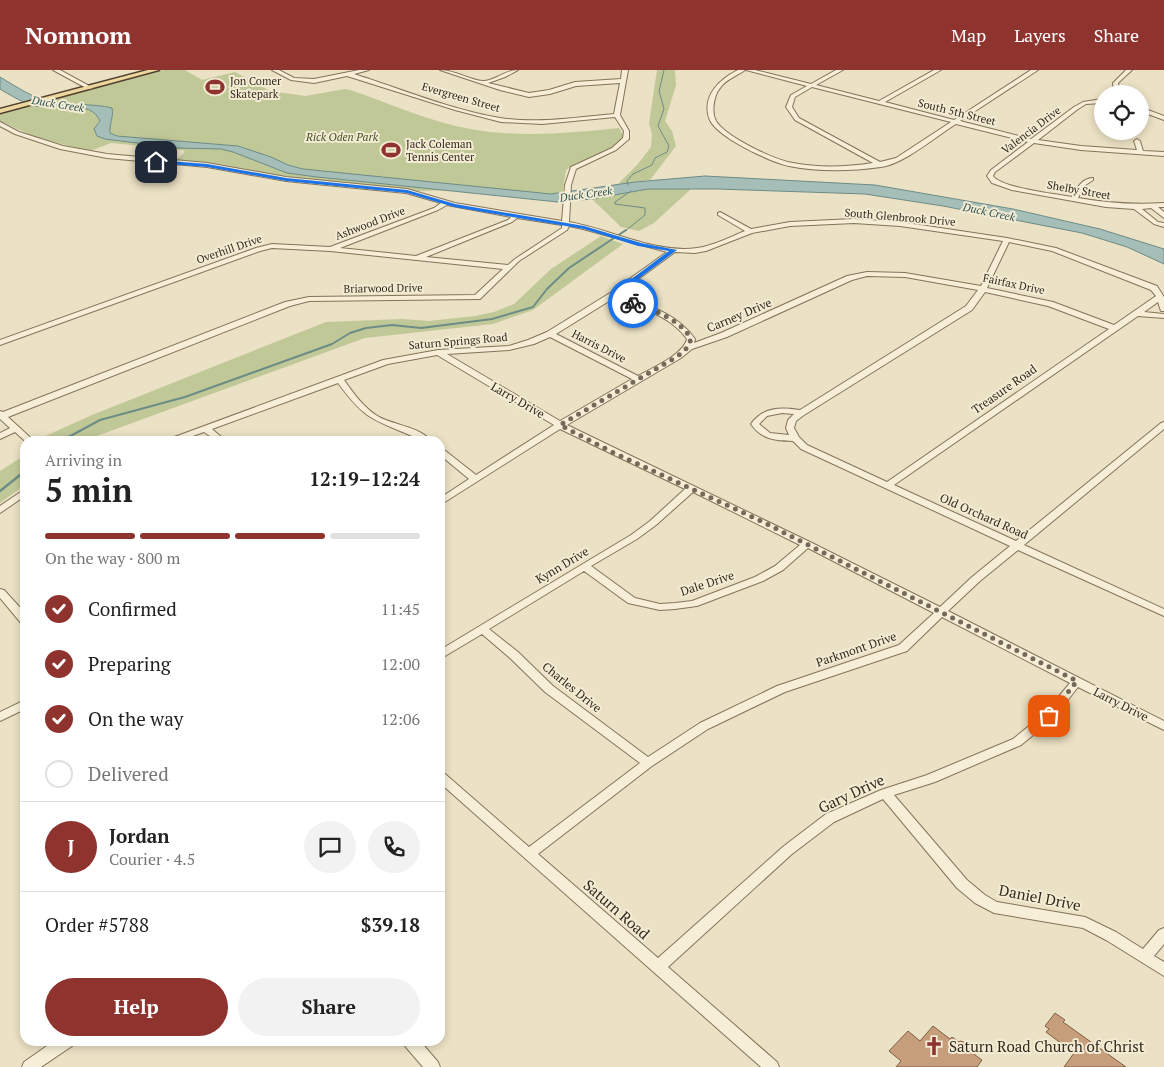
<!DOCTYPE html>
<meta charset="utf-8">
<style>
:root{--surface:#fff;--page:#f2f2f2;--text:#222;--muted:#767676;--line:#e0e0e0;--accent:#8f332f}
body{margin:0;font-family:"PT Serif",serif;background:var(--page);color:var(--text);height:100vh;display:flex;flex-direction:column;font-size:19px;white-space:nowrap}
*{box-sizing:border-box;margin:0}
p{font-size:16px;color:var(--muted)}
.icon{flex:none;width:28px;height:28px;fill:none;stroke:currentColor;stroke-width:2;stroke-linecap:round;stroke-linejoin:round}
.map{position:relative;flex:1;overflow:hidden}
.side{position:absolute;left:20px;top:366px;width:425px;height:610px;display:flex;flex-direction:column;background:var(--surface);border-radius:15px;box-shadow:0 2px 8px #0003}
.side>*{flex:none}
.tools{position:absolute;left:1094px;top:15px;display:grid;gap:10px}
.tools a{display:grid;place-items:center;width:55px;height:55px;border-radius:50%;background:var(--surface);box-shadow:0 2px 8px #0003;font-size:25px}
.pin{position:absolute;display:grid;place-items:center;width:42px;height:42px;color:#fff;margin:-21px;border-radius:10px;box-shadow:0 2px 8px #0006}
.courier{position:absolute;display:grid;place-items:center;width:50px;height:50px;margin:-25px;border:4px solid #1a73e8;border-radius:50%;background:#fff;color:#222;box-shadow:0 1px 6px #0007}
.headline em{font-style:normal;font-weight:700}
.headline div{display:flex;flex-direction:column-reverse}
.headline{display:flex;align-items:center;justify-content:space-between;height:85px;padding:0 25px}
h1{font-size:32px;font-weight:700;line-height:38px}
.bar{display:grid;grid-template-columns:repeat(4,1fr);gap:8px 5px;align-content:center;height:60px;padding:0 25px}
.bar i{height:6px;border-radius:4px;background:var(--line)}
.bar .active{background:var(--accent)}
.bar p{grid-column:span 4}
.line{display:flex;align-items:center;gap:12px;padding:0 25px;border-top:1px solid var(--line)}
.line div{flex:1}
.round{display:grid;place-items:center;flex:none;width:52px;height:52px;border-radius:26px;background:var(--page)}
ol{padding:0 25px;list-style:none}
li{display:flex;align-items:center;gap:15px;height:55px}
li p{margin-inline-start:auto}
li .icon{padding:5px;border-radius:50%;background:var(--accent);color:#fff;stroke-width:4}
li:last-child{color:var(--muted)}
li i{width:28px;height:28px;border:2px solid var(--line);border-radius:50%}
.action{display:flex;gap:10px;margin-top:auto;padding:10px 25px}
.action a{flex:1;height:58px;border-radius:30px;background:var(--accent);color:#fff;font-size:20px;font-weight:700;line-height:58px;text-align:center}
.action a+a{background:var(--page);color:var(--text)}
header{display:flex;align-items:center;gap:30px;box-sizing:border-box;height:70px;padding:0 25px;background:var(--accent);color:#fff}
header strong{font-size:24px}
nav{display:flex;gap:28px;margin-inline-start:auto;font-size:18px}
.map>svg:first-child{display:block}
.green{fill:#c1c898}
.water{fill:#a5beb8;stroke:#6d8c85}
.lines{fill:none;stroke-linecap:round;stroke-linejoin:round}
.stream-far2{stroke:#6d8c85;stroke-width:1}
.stream-far1{stroke:#6d8c85;stroke-width:2}
.stream{stroke:#6d8c85;stroke-width:2.5}
.building{fill:#c79e7c;stroke:#825e43}
.minor-casing{stroke:#84735b;stroke-width:2}
.major-casing{stroke:#52412f;stroke-width:3}
.minor{fill:#f6eed6;fill-rule:evenodd}
.major{fill:#ecd79e;fill-rule:evenodd}
.route{fill:#1a73e8}
.done{stroke:#756a59;stroke-width:5;stroke-dasharray:0 9}
.labels{text-anchor:middle;dominant-baseline:central;stroke-width:4;stroke-linejoin:round;paint-order:stroke}
.far-poi-label{font-size:11px;fill:#352a1f;stroke:#f3ebd3;text-anchor:start}
.far-street-label{font-size:11px;fill:#352a1f;stroke:#f3ebd3}
.far-water-label{font-size:11px;font-style:italic;fill:#2f5453;stroke:#f3ebd3}
.far-park-label{font-size:11px;font-style:italic;fill:#445026;stroke:#f3ebd3}
.street-label{font-size:12px;fill:#352a1f;stroke:#f3ebd3}
.near-street-label{font-size:15px;fill:#352a1f;stroke:#f3ebd3}
.near-poi-label{font-size:15px;fill:#352a1f;stroke:#f3ebd3;text-anchor:start}
</style>
<header>
<strong>Nomnom</strong>
<nav><a>Map</a><a>Layers</a><a>Share</a></nav>
</header>
<div class="map">
<svg width="1164" height="997" viewBox="0 0 1164 997">
<rect width="100%" height="100%" fill="#ebe1c4"/>
<path class="green" d="M163,0H185L202,10L235,2L270,21L305,26L345,19L350,20C389,33 430,52 470,59C520,68 570,63 619,58L623,65C615,86 583,87 566,100L561,132H558L456,120L418,121L332,113L176,90L185,82L183,80L111,73L90,81L37,68L0,51V43Z
M657,0H675L676,15L665,51L672,61L676,76L650,110L618,114L637,95L651,77L652,64L649,53Z
M648,119H691L654,153L639,161L621,157L592,129Z
M601,166L623,174L533,240L493,254L365,268L83,371H45L41,368L92,345L326,252L402,249L429,251L475,246L494,242L514,234L551,199Z
M25,385V415L0,433V401Z"/>
<path class="water" d="M0,7C17,17 34,29 53,32C73,36 92,33 112,38C114,47 109,54 110,63L117,66L238,76L271,87L288,95L303,99L551,124L635,112L705,106L875,115L1013,139L1100,159L1164,179V194L1127,177L1082,163L943,136L865,124L717,119H648L592,129L558,132L317,107L287,103L233,82L221,79L177,78L105,69L97,66L94,59L100,51C90,28 55,40 35,36C27,35 8,24 0,19Z"/>
<g class="lines">
<path class="stream-far2" d="M628,115L627,111L633,104L652,95L655,88L667,82L669,76L658,56L664,39L659,21L664,0
M624,162L645,145V138L615,134V132L631,121"/>
<path class="stream-far1" d="M61,371L100,350L185,327L332,274L350,263L366,258L392,255L421,258L492,249L533,237L547,219L569,198L626,160"/>
<path class="stream" d="M61,371L63,370
M0,421L25,401"/>
</g>
<path class="building" d="M1055,943L1065,950L1063,952L1126,997H1064L1074,983L1046,962L1049,959L1045,956Z
M933,956L950,969L952,967L959,972L960,971L971,974L975,985L982,990L977,997H896L901,991L889,981L908,961L920,971Z"/>
<g class="lines">
<g class="minor-casing">
<path id="minor" d="M53,0H60L93,18L88,19Z
M272,0H279L294,8L314,9L359,0H369L354,4C401,19 452,40 500,48C537,54 577,47 614,44L620,13L576,16L550,24L529,27L500,20L440,0C455,0 472,11 483,11C495,11 505,0 518,0L505,7L488,13L529,23L549,20L575,12L621,9L622,0H628L620,45L629,61V69L616,80L576,99L571,115L569,152C610,159 656,184 697,178C713,176 730,167 745,161L718,145V143L720,142L751,159L790,152L854,149L900,152L1007,168L1056,178L1157,216L1164,227V241H1161L1158,232L1144,242L1164,244V248L1138,246L894,415L1016,471L1161,353L1164,352V359L1024,475L1164,539V546L1018,480L980,511L948,541L1164,651V660L1078,617L1053,649L1021,675L935,712L894,725L967,810L985,825L997,832L1085,847L1116,862L1143,879L1159,860L1164,858V874L1154,886L1164,892V906L1106,870L1083,858L994,843L975,833L957,818L883,729L834,752L792,784L668,897L777,992L779,997H761L440,713V701L444,703L529,777L640,693L545,622L510,588L482,564L440,589V580L631,465L650,451L685,419L560,359L440,435V428L469,409L440,385V378L443,379L476,405L554,355L437,285L388,294L344,310C354,324 364,338 379,347C394,355 420,357 431,371C421,371 415,367 405,363C368,348 362,345 338,313L212,359L226,371H217L204,362L179,371H168L169,369L383,290L438,280L509,276L528,270L547,262L610,223L667,182L583,159L569,156L567,160L519,191L480,229L309,231L290,236L8,347L34,371H25L15,362L0,369V363L10,358L0,349V341L3,342L285,232L309,227L475,225L503,199L330,181L272,178L260,181L0,275V270L256,178L272,174L330,177L434,138L441,133L406,123L286,111L207,97L107,88L60,79L15,64L0,56V52L19,62L63,76L107,84L207,93L286,107L407,119L455,133L562,151L565,115L571,97L612,78L623,68L624,61L615,47L542,54L501,52L455,40L347,6L314,13L291,10ZM447,135L511,147L508,150L416,186L340,178L438,140ZM517,148L562,155V158L515,189L508,195L426,187L512,152ZM854,153L900,156L1003,171L981,216L905,203L867,202L847,206L721,263L694,273L695,269C677,243 647,235 618,224L675,182L695,183L706,181L752,163L790,156ZM1009,172L1052,181L1151,220L1156,226L1114,255L1053,232L987,218ZM867,206L905,207L978,220L966,236L800,340C780,337 763,337 751,354C761,369 775,371 793,371L801,379L1010,476L972,507L940,537L810,472L567,355L681,288L692,279L727,267L852,210ZM985,222L1048,236L1109,259L887,412L807,375L799,367L794,358L796,351L804,345L972,240ZM614,228C640,238 670,245 687,269C683,285 652,298 638,306L556,264ZM550,267L632,309L560,351L447,284L509,280L534,274ZM782,343L794,344L788,350L786,358L789,365L770,363L759,354L767,346ZM693,422L800,475L775,496L755,507L692,531L675,533L660,534L635,528L591,496L637,469L656,455ZM808,478L934,543L899,575L777,616L700,653L648,687L553,616L518,582L489,559L584,501L628,533L660,540L675,539L697,536L763,511L783,500ZM942,547L1070,613L1045,643L1013,669L927,705L881,720L826,744L784,776L658,888L538,784L652,696L708,659L785,622L907,581Z
M738,0H745C737,6 726,9 720,18C714,25 711,42 716,51C726,67 774,90 793,93C819,98 847,97 873,93L795,50L786,37L791,25L807,16L746,0H755L811,14L836,0H843L816,15L879,31L934,0H941L885,32L954,50L1031,0H1038L960,51L1031,69L1074,37L1083,32L1102,29V33L1086,34L1078,39L1038,70L1081,76L1137,80L1134,71L1137,69L1140,71L1143,81L1164,82V86L1081,80L1034,73L995,102L993,106C1001,118 1056,124 1072,127C1077,118 1082,108 1093,108V110L1084,116L1078,128C1107,133 1134,135 1164,133V137H1158L1164,142V148L1151,138L1142,139L1158,152L1164,153V157L1154,154L1134,139L1106,137L1012,120L992,113L987,106L991,100L1028,72L956,54C935,67 904,94 881,97C852,101 819,102 789,96C771,92 715,67 709,48C702,25 720,9 738,0ZM812,17L951,52L896,88L880,92L799,48L792,37L795,27Z
M1126,0H1132L1118,13L1120,24H1114L1113,13Z
M1140,37L1164,46V50L1140,41Z
M25,419V426L0,443V436Z
M0,519L4,520L25,543V554L21,553L0,528Z
M25,630V639L0,651V642Z
M54,971H74L72,976L41,997H22L24,992Z
M403,971H420L438,992L440,997H423L405,976Z"/>
</g>
<g class="major-casing">
<path id="major" d="M148,0H159L0,43V39Z"/>
</g>
<use href="#minor" class="minor"/>
<use href="#major" class="major"/>
</g>
<path class="route" d="M156,90L207,94L286,108L407,120L455,134L584,156L641,173L677,180L617,225L635,232L633,235L610,225L669,181L638,176L584,159L454,137L407,123L286,111L207,97L154,93Z"/>
<g class="lines">
<path class="done" d="M633,233C653,240 680,249 691,269L688,277L678,286L560,355L612,382L759,450L1077,611L1049,646"/>
</g>
<defs>
<g id="stadium-bare" transform="scale(1.5)"><path d="M0-5a6.5 5 0 1 0 0 10a6.5 5 0 1 0 0-10ZM-3.5-1.8h7v3.6h-7Z" fill="#8f332f" stroke="#f3ebd3" stroke-width="2.5" paint-order="stroke"/></g>
<g id="church-bare" transform="scale(1.5)"><path d="M-1.2-6h2.4v3.5h3.3v2.4h-3.3V6h-2.4V-.1h-3.3v-2.4h3.3Z" fill="#8f332f" stroke="#f3ebd3" stroke-width="2.5" paint-order="stroke"/></g>
</defs>
<g fill-rule="evenodd">
<use href="#stadium-bare" x="215" y="17"/>
<use href="#stadium-bare" x="391" y="80"/>
<use href="#church-bare" x="934" y="976"/>
</g>
<g class="labels">
<g class="far-poi-label">
<text x="230" y="11">Jon Comer<tspan x="230" dy="13">Skatepark</tspan></text>
<text x="406" y="74">Jack Coleman<tspan x="406" dy="13">Tennis Center</tspan></text>
</g>
<g class="far-street-label">
<text transform="translate(461 27) rotate(16)">Evergreen Street</text>
<text transform="translate(957 42) rotate(14)">South 5th Street</text>
<text transform="translate(1031 60) rotate(-37)">Valencia Drive</text>
<text transform="translate(1079 120) rotate(10)">Shelby Street</text>
<text transform="translate(900 147) rotate(5)">South Glenbrook Drive</text>
<text transform="translate(370 153) rotate(-21)">Ashwood Drive</text>
<text transform="translate(229 179) rotate(-19)">Overhill Drive</text>
<text transform="translate(1014 214) rotate(12)">Fairfax Drive</text>
<text transform="translate(383 218) rotate(-1)">Briarwood Drive</text>
<text transform="translate(458 271) rotate(-5)">Saturn Springs Road</text>
<text transform="translate(599 276) rotate(27)">Harris Drive</text>
</g>
<g class="far-water-label">
<text transform="translate(58 34) rotate(9)">Duck Creek</text>
<text transform="translate(586 124) rotate(-8)">Duck Creek</text>
<text transform="translate(989 142) rotate(12)">Duck Creek</text>
</g>
<g class="far-park-label">
<text x="342" y="67">Rick Oden Park</text>
</g>
<g class="street-label">
<text transform="translate(739 245) rotate(-23)">Carney Drive</text>
<text transform="translate(1004 319) rotate(-35)">Treasure Road</text>
<text transform="translate(518 330) rotate(30)">Larry Drive</text>
<text transform="translate(984 446) rotate(24)">Old Orchard Road</text>
<text transform="translate(562 495) rotate(-31)">Kynn Drive</text>
<text transform="translate(707 513) rotate(-18)">Dale Drive</text>
<text transform="translate(856 579) rotate(-19)">Parkmont Drive</text>
<text transform="translate(572 617) rotate(39)">Charles Drive</text>
<text transform="translate(1121 634) rotate(27)">Larry Drive</text>
</g>
<g class="near-street-label">
<text transform="translate(851 723) rotate(-25)">Gary Drive</text>
<text transform="translate(1040 827) rotate(11)">Daniel Drive</text>
<text transform="translate(617 839) rotate(41)">Saturn Road</text>
</g>
<g class="near-poi-label">
<text x="949" y="976">Saturn Road Church of Christ</text>
</g>
</g>
</svg>
<div class="tools">
<a><svg class="icon" aria-label="locate" viewBox="0 0 24 24"><circle cx="12" cy="12" r="6"/><path d="M12 2v4M12 18v4M2 12h4M18 12h4"/></svg></a>
</div>
<div class="pin" style="left:1049px;top:646px;background:#ea580c"><svg class="icon" aria-label="bag" viewBox="0 0 24 24"><path d="M5 8h14l-1 12H6zM9 8a3 3 0 0 1 6 0"/></svg></div>
<div class="pin" style="left:156px;top:92px;background:#1f2937"><svg class="icon" aria-label="home" viewBox="0 0 24 24"><path d="M3 11l9-7 9 7M6 9v11h12V9"/></svg></div>
<div class="courier" style="left:633px;top:233px"><svg class="icon" aria-label="bike" viewBox="0 0 24 24"><circle cx="6" cy="16" r="4"/><circle cx="18" cy="16" r="4"/><path d="M6 16l4-8h5l3 8M10 8l3 8H6M13 5h3"/></svg></div>
<section class="side">
<div class="headline"><div><h1>5 min</h1><p>Arriving in</p></div><em>12:19–12:24</em></div>
<div class="bar"><i class="active"></i><i class="active"></i><i class="active"></i><i></i><p>On the way · 800 m</p></div>
<ol>
<li><svg class="icon" aria-label="check" viewBox="0 0 24 24"><path d="M5 12l5 5 9-10"/></svg>Confirmed<p>11:45</p></li>
<li><svg class="icon" aria-label="check" viewBox="0 0 24 24"><path d="M5 12l5 5 9-10"/></svg>Preparing<p>12:00</p></li>
<li><svg class="icon" aria-label="check" viewBox="0 0 24 24"><path d="M5 12l5 5 9-10"/></svg>On the way<p>12:06</p></li>
<li><i></i>Delivered</li>
</ol>
<div class="line" style="height:90px"><b class="round" style="background:var(--accent);color:#fff">J</b><div><b>Jordan</b><p>Courier · 4.5</p></div><a class="round"><svg class="icon" aria-label="chat" viewBox="0 0 24 24"><path d="M4 5h16v11H9l-5 4z"/></svg></a><a class="round"><svg class="icon" aria-label="phone" viewBox="0 0 24 24"><path d="M5 4h4l2 5-3 2q2 4 5 5l2-3 5 2v4C11 20 4 13 5 4z"/></svg></a></div>
<div class="line" style="height:65px"><div>Order #5788</div><b>$39.18</b></div>
<div class="action"><a>Help</a><a>Share</a></div>
</section>
</div>
